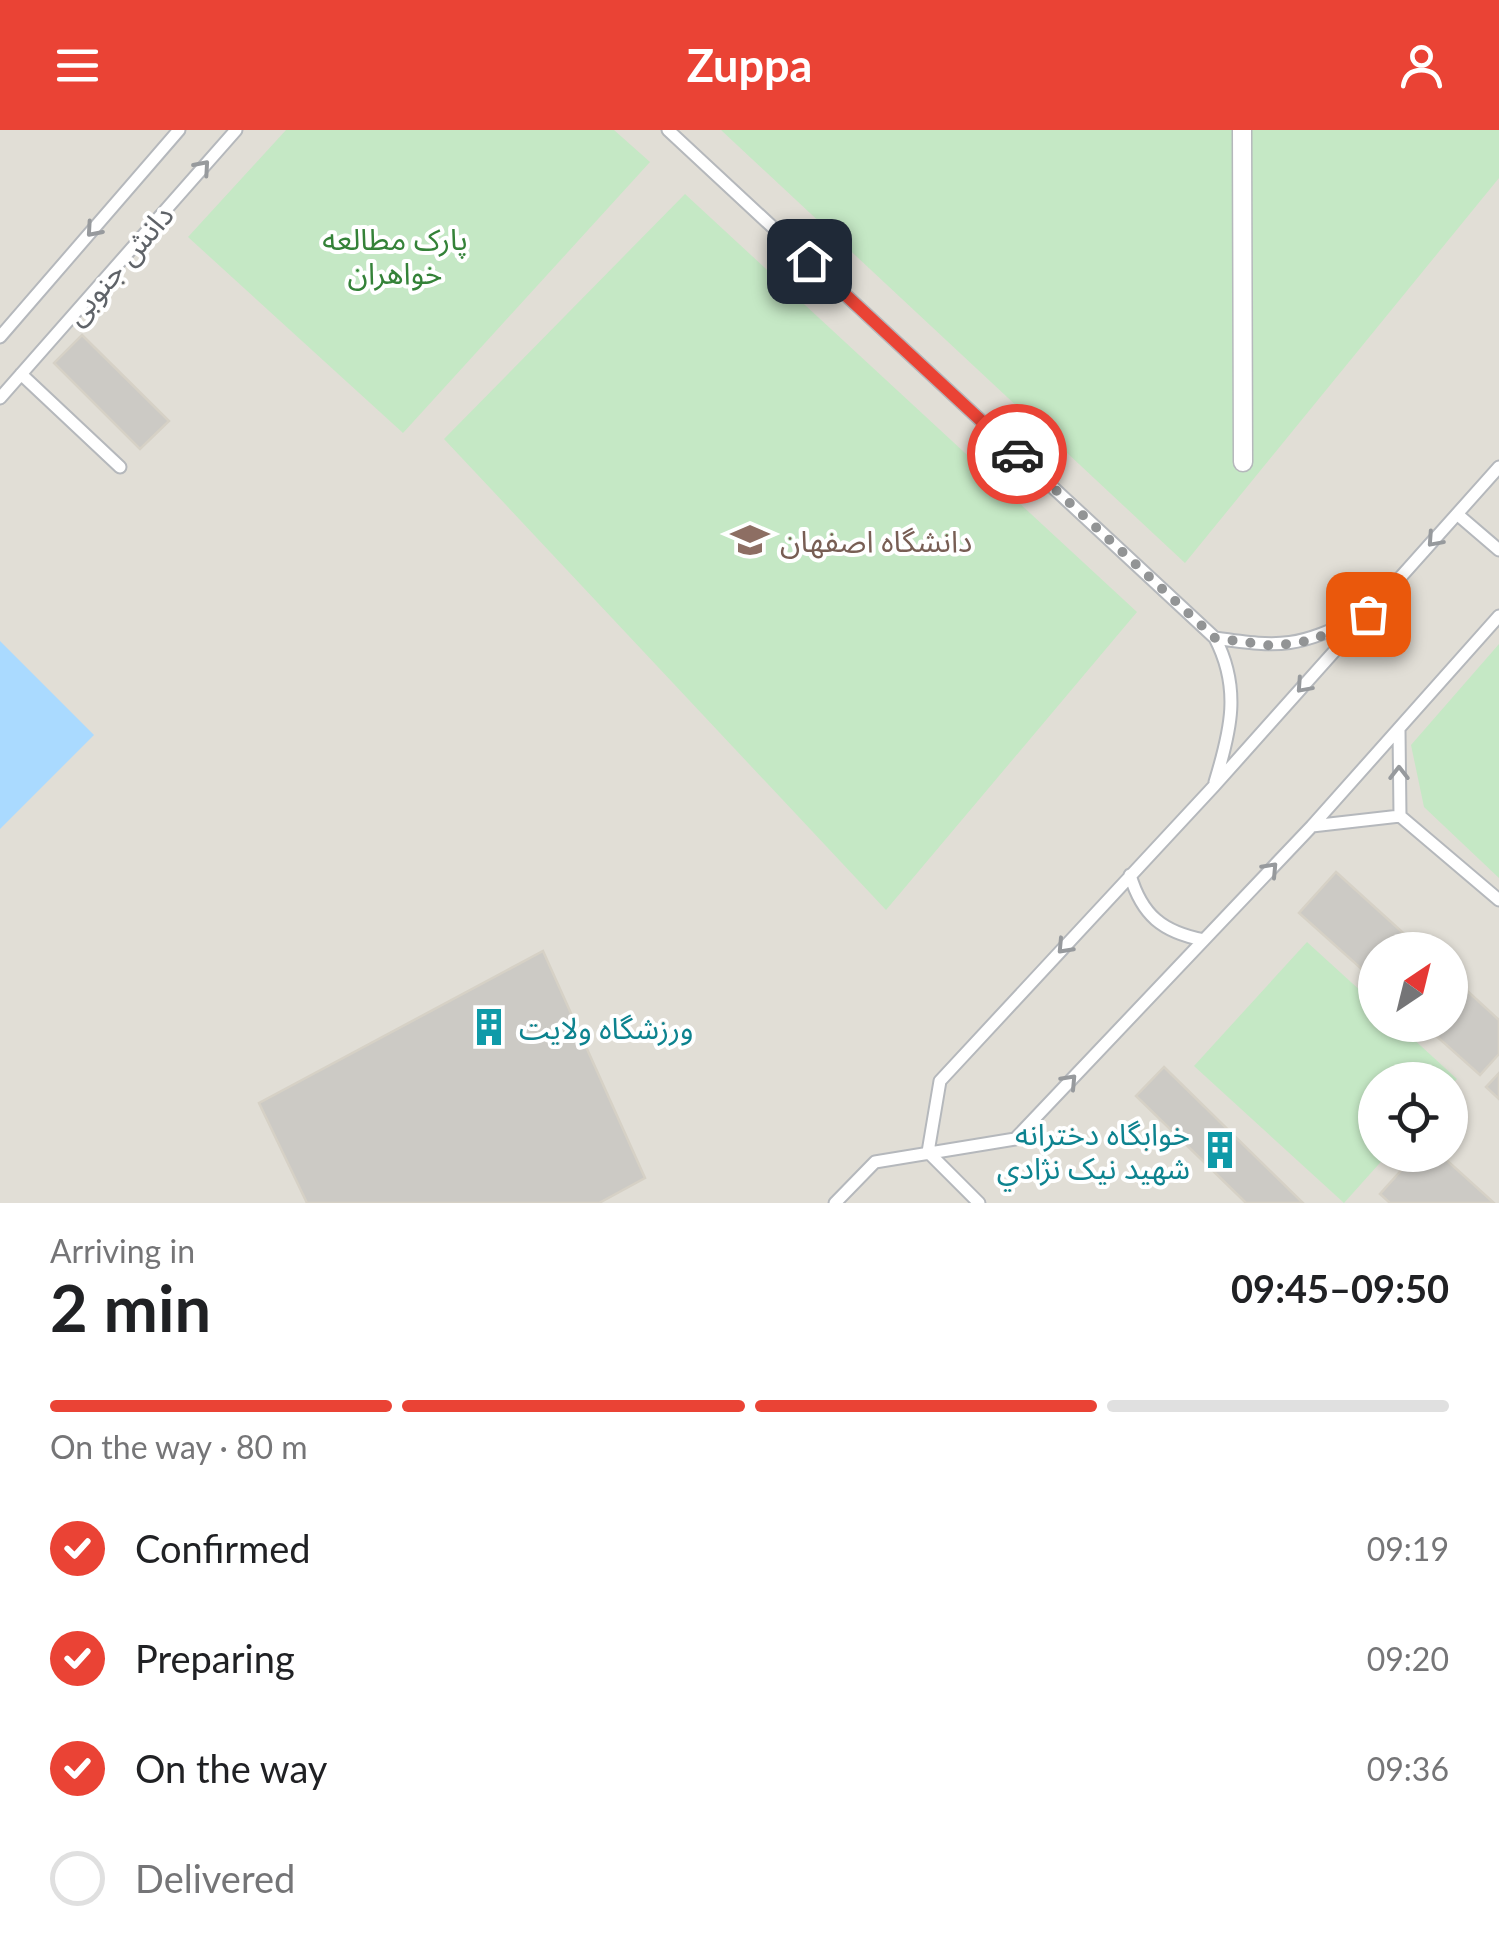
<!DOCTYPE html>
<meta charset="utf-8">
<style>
:root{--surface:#fff;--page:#f2f2f2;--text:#202124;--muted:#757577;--line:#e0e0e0;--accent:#ea4335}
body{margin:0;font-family:Lato,"Noto Sans Arabic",sans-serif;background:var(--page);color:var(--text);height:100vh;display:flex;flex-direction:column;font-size:38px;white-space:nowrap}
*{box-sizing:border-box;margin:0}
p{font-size:32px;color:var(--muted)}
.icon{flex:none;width:55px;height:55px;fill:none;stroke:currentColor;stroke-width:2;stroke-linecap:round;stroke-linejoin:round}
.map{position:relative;height:1073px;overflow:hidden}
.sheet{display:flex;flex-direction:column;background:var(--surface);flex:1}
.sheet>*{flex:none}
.needle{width:65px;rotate:35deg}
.tools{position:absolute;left:1358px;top:802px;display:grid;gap:20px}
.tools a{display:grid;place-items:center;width:110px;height:110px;border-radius:50%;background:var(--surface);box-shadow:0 2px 8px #0004;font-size:50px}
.pin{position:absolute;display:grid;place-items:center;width:85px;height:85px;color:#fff;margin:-42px;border-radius:20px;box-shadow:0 5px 15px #0006}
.courier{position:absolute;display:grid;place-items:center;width:100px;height:100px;margin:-50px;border:8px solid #ea4335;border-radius:50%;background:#fff;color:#222;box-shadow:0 2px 12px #0007}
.summary em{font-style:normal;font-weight:700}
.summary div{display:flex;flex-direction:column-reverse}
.summary{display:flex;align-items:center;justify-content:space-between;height:170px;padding:0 50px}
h1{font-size:65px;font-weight:700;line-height:75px}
.bar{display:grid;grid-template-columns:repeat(4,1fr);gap:15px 10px;align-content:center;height:120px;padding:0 50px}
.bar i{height:12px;border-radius:8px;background:var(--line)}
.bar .current{background:var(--accent)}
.bar p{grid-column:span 4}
ol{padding:0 50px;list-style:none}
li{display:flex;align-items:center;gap:30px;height:110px}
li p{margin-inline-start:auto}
li .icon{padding:10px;border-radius:50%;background:var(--accent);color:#fff;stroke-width:4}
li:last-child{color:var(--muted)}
li i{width:55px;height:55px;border:5px solid var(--line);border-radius:50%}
header{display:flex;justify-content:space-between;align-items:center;height:130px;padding:0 50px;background:var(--accent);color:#fff;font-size:45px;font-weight:700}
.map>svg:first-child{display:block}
.education{fill:#e1ded6;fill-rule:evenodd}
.green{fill:#c5e8c5}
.water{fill:#aadaff}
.building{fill:#cccac5;stroke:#d6d1c6;stroke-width:2.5}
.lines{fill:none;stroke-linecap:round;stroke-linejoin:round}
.service-casing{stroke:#b5b8bc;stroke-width:15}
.pedestrian-casing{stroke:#b5b8bc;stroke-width:21}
.service{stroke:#fff;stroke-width:11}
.pedestrian{stroke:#fff;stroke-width:18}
.oneway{stroke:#979a9d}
.done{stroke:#929495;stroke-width:10;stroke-dasharray:0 18}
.route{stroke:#ea4335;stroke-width:12}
.labels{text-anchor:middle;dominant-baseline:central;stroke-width:8;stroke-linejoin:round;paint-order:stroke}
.park-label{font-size:30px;fill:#348238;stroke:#fff}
.street-label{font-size:30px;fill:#5f6368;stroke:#fff}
.education-label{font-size:30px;fill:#785e54;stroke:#fff;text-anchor:start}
.culture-label{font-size:30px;fill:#0d838f;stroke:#fff;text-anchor:start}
</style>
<header><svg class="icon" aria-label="menu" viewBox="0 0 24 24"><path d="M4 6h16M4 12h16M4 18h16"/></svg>Zuppa<svg class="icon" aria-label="person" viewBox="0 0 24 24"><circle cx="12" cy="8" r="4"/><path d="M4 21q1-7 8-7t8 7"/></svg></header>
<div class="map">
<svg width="1499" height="1073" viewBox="0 0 1499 1073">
<rect width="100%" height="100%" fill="#f1efe8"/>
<path class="education" d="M0,0H1499V1073H0ZM1375,820H1450V895H1375ZM1375,950H1450V1025H1375Z"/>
<path class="green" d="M286,0H614L650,32L403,303L188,107Z
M721,0H1499V48L1185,433Z
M685,64L1137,482L886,780L444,309Z
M1499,514V748L1424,677L1411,615Z
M1307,812L1375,874V895H1398L1457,949L1450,956V950H1375V1025H1387L1344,1073L1194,936Z"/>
<path class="water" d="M0,511L94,605L0,699Z"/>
<path class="building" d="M82,205L169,291L140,319L54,233Z
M1336,742L1422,820H1375V851L1299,783Z
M543,821L645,1048L599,1073H307L259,973Z
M1450,845L1499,890V924L1480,945L1424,895H1450Z
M1164,937L1303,1073H1246L1136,966Z
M1499,943V969L1486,957Z
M1415,1025H1441L1494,1073H1390L1380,1064Z"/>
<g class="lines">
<g class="service-casing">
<path id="service" d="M668,0L1215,508C1241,558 1231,600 1215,652
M0,207L179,0
M21,244L120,337
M0,268L236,0
M1457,384L1499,420
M1215,508C1284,518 1297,517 1360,487
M1399,600L1400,686
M1312,696L1400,686L1499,770
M1130,745C1142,785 1162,802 1204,810
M928,1022L940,951L1214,656L1499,337
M928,1022L979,1073
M835,1073L875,1032L1015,1009L1312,696L1499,486"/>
</g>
<g class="pedestrian-casing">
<path id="pedestrian" d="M1242,0L1243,332"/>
</g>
<use href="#service" class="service"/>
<use href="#pedestrian" class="pedestrian"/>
</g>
<defs><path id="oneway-chevron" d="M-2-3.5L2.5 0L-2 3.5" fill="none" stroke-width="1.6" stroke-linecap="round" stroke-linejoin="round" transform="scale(2.5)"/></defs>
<g class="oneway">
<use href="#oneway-chevron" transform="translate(203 37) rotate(-49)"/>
<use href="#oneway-chevron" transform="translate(93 100) rotate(131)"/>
<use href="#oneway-chevron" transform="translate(1434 410) rotate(132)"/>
<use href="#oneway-chevron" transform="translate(1303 556) rotate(132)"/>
<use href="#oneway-chevron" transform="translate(1399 643) rotate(-90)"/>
<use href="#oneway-chevron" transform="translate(1271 739) rotate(-47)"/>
<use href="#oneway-chevron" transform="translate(1064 817) rotate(133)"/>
<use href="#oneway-chevron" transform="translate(1070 951) rotate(-47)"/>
</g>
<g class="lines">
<path class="done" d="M1017,324L1215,508L1274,516L1313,510L1368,484"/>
<path class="route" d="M809,131L1017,324"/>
</g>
<defs>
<g id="university-bare" transform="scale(3)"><path d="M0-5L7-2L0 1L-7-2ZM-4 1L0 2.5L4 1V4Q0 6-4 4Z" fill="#8d6e63" stroke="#fff" stroke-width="2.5" paint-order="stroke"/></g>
<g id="building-bare" transform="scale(3)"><path d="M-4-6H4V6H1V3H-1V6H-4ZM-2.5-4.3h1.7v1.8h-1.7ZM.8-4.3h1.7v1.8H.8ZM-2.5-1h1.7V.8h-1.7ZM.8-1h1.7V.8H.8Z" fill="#0f9aa8" stroke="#fff" stroke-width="2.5" paint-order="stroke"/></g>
</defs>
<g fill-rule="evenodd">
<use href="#university-bare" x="750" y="410"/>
<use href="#building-bare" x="489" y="897"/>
<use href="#building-bare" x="1220" y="1020"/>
</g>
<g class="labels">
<g class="park-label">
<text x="395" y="108">پارک مطالعه<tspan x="395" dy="34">خواهران</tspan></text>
</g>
<g class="street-label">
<text transform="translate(118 134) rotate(-49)">دانش جنوبی</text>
</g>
<g class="education-label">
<text x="780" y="410">دانشگاه اصفهان</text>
</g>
<g class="culture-label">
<text x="519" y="897">ورزشگاه ولایت</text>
<text x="1190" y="1003" text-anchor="end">خوابگاه دخترانه<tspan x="1190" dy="34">شهيد نيک نژادي</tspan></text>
</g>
</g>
</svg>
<div class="tools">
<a><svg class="needle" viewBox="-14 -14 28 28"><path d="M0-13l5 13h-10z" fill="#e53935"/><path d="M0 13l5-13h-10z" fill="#757577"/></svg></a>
<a><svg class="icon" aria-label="locate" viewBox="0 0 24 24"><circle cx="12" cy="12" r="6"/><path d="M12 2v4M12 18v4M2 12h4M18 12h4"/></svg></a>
</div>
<div class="pin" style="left:1368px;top:484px;background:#ea580c"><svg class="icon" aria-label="bag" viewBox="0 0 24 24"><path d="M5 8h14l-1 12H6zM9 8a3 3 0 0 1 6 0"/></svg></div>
<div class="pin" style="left:809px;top:131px;background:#1f2937"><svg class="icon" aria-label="home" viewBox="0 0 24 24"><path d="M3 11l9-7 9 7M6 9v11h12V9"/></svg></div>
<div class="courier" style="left:1017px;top:324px"><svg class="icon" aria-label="car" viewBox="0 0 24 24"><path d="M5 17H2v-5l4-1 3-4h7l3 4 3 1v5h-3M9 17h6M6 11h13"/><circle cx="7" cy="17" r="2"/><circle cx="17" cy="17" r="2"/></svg></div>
</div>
<section class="sheet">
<div class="summary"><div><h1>2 min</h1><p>Arriving in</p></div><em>09:45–09:50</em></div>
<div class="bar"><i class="current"></i><i class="current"></i><i class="current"></i><i></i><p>On the way · 80 m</p></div>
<ol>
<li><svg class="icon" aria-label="check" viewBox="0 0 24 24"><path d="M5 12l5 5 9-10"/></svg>Confirmed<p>09:19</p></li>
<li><svg class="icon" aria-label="check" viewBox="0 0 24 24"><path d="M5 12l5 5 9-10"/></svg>Preparing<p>09:20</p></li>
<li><svg class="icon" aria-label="check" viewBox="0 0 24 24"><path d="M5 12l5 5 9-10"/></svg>On the way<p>09:36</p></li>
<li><i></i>Delivered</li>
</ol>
</section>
